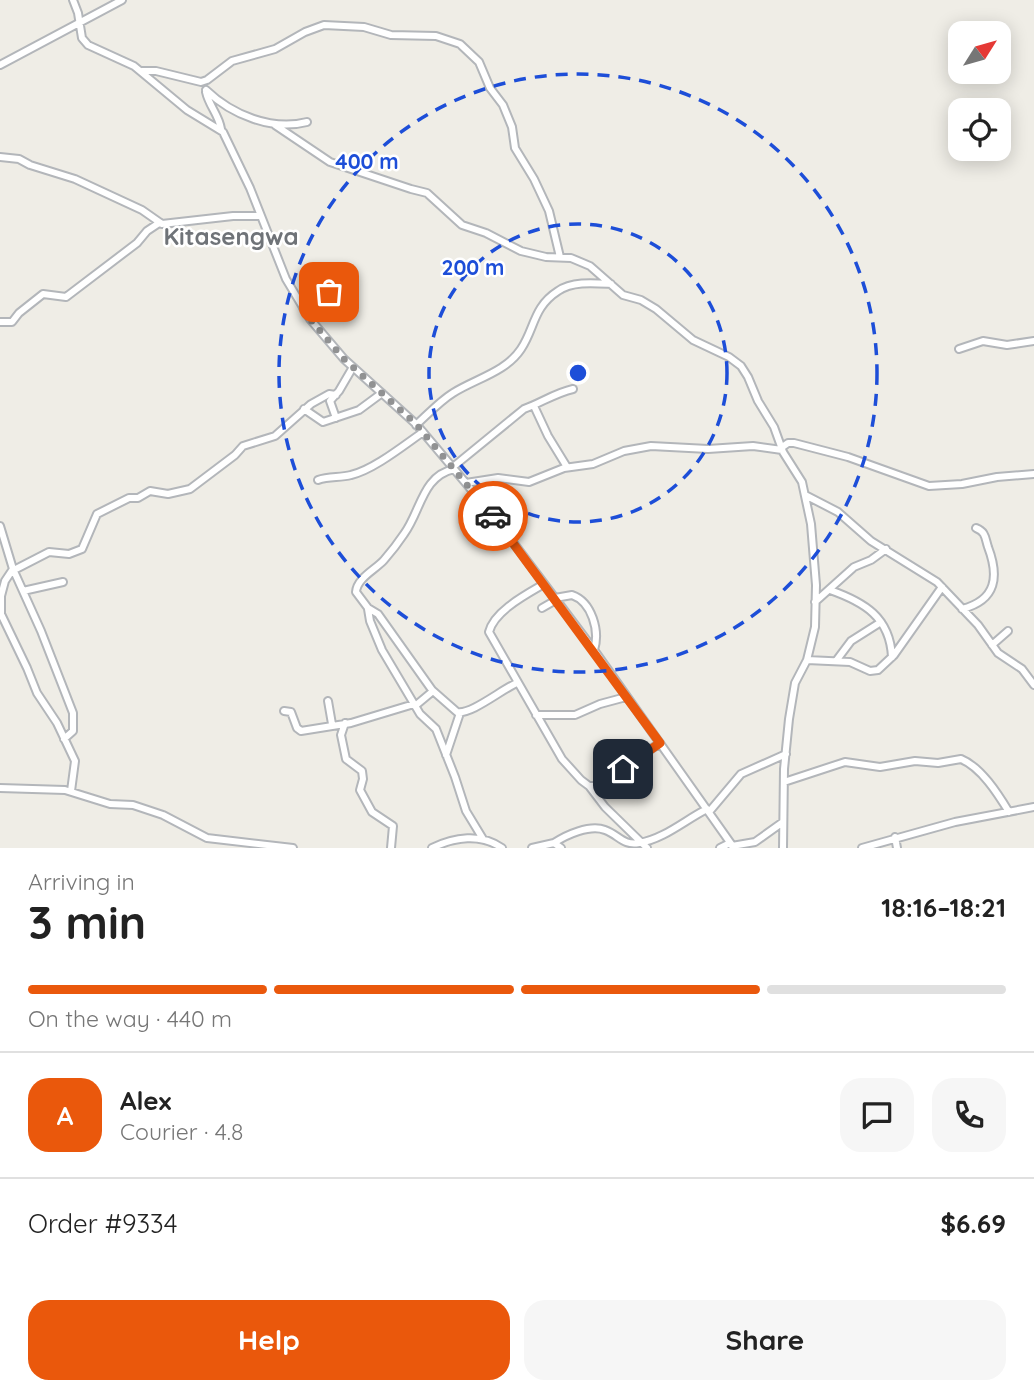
<!DOCTYPE html>
<meta charset="utf-8">
<style>
:root{--surface:#fff;--page:#f6f6f6;--text:#222;--muted:#767676;--line:#e0e0e0;--accent:#ea580c}
body{margin:0;font-family:Quicksand,sans-serif;background:var(--page);color:var(--text);height:100vh;display:flex;flex-direction:column;font-size:26px;white-space:nowrap}
*{box-sizing:border-box;margin:0}
p{font-size:23px;color:var(--muted)}
.icon{flex:none;width:38px;height:38px;fill:none;stroke:currentColor;stroke-width:2;stroke-linecap:round;stroke-linejoin:round}
.map{position:relative;height:848px;overflow:hidden}
.details{display:flex;flex-direction:column;background:var(--surface);flex:1}
.details>*{flex:none}
.needle{width:46px;rotate:53deg}
.tools{position:absolute;left:948px;top:21px;display:grid;gap:14px}
.tools a{display:grid;place-items:center;width:63px;height:63px;border-radius:14px;background:var(--surface);box-shadow:0 4px 18px #0003;font-size:35px}
.pin{position:absolute;display:grid;place-items:center;width:60px;height:60px;color:#fff;margin:-30px;border-radius:14px;box-shadow:0 4px 10px #0006}
.courier{position:absolute;display:grid;place-items:center;width:70px;height:70px;margin:-35px;border:5px solid #ea580c;border-radius:50%;background:#fff;color:#222;box-shadow:0 2px 9px #0007}
.summary em{font-style:normal;font-weight:700}
.summary div{display:flex;flex-direction:column-reverse}
.summary{display:flex;align-items:center;justify-content:space-between;height:119px;padding:0 28px}
h1{font-size:46px;font-weight:700;line-height:52px}
.bar{display:grid;grid-template-columns:repeat(4,1fr);gap:10px 7px;align-content:center;height:84px;padding:0 28px}
.bar i{height:9px;border-radius:5px;background:var(--line)}
.bar .selected{background:var(--accent)}
.bar p{grid-column:span 4}
.line{display:flex;align-items:center;gap:18px;padding:0 28px;border-top:2px solid var(--line)}
.line div{flex:1}
.round{display:grid;place-items:center;flex:none;width:74px;height:74px;border-radius:21px;background:var(--page)}
.primary-button{display:flex;gap:14px;margin-top:auto;padding:14px 28px}
.primary-button a{flex:1;height:80px;border-radius:21px;background:var(--accent);color:#fff;font-size:28px;font-weight:700;line-height:80px;text-align:center}
.primary-button a+a{background:var(--page);color:var(--text)}
.map>svg:first-child{display:block}
.lines{fill:none;stroke-linecap:round;stroke-linejoin:round}
.street-casing{stroke:#b3b6ba;stroke-width:10}
.street{stroke:#fff;stroke-width:6}
.done{stroke:#919293;stroke-width:7;stroke-dasharray:0 12.6}
.route{stroke:#ea580c;stroke-width:9}
.ring{fill:none;stroke:#1d4ed8;stroke-width:3.5;stroke-dasharray:12 9}
.labels{text-anchor:middle;dominant-baseline:central;stroke-width:5;stroke-linejoin:round;paint-order:stroke}
.quarter-label{font-size:24px;font-weight:bold;fill:#6f7378;stroke:#fff}
.centre{fill:#1d4ed8;stroke:#fff;stroke-width:3.5}
.ring-label{font-size:21px;text-anchor:middle;font-weight:bold;fill:#1d4ed8;stroke:#fff;stroke-width:5;stroke-linejoin:round;paint-order:stroke}
</style>
<div class="map">
<svg width="1034" height="848" viewBox="0 0 1034 848">
<rect width="100%" height="100%" fill="#efede6"/>
<g class="lines">
<g class="street-casing">
<path id="street" d="M73,0L78,13L82,38L88,45L134,66L187,110L223,132L250,188L286,279L310,319L344,359L416,424L491,513L594,650L734,848
M0,65L122,0
M142,71H156L201,82L207,80L232,61L275,49L305,32L324,25L364,27L391,35L436,36L460,44L479,62L490,88L503,105L512,127L515,148L534,179L549,211L560,257
M206,90C232,115 272,131 307,122
M206,92C209,106 219,115 221,129
M275,125L330,162L411,189L427,193L462,225L486,233L521,251L546,257L571,258L590,266L623,295L641,300L656,309L693,340L729,357L741,366L748,377L758,401L774,427L783,452L802,482L811,524L816,585L815,627L807,660L795,683L789,719L784,769L783,848
M0,157L19,159L30,165L75,179L142,210L162,224L233,216H261
M303,308L326,292L347,297
M310,319L315,312L319,297
M0,322H12L19,313L43,294L66,297L137,243L147,231L159,223
M959,349L983,341L1007,345L1034,341
M534,406L548,436L567,467
M304,409L323,422L359,410L382,393
M336,418L330,401L339,391L353,367
M416,425C428,414 440,401 453,393C475,379 506,372 521,349C535,328 533,307 558,291C572,281 594,283 611,284
M781,448L788,443H794L848,457L929,486L962,484L997,477L1034,474
M453,467L524,409C541,403 555,393 573,389
M454,469C422,476 421,511 404,534C398,543 391,552 384,560C375,570 357,578 356,592L368,608L378,614L432,690L457,712C471,715 502,689 517,683
M318,480C329,476 340,478 351,475C373,470 403,446 423,432
M466,483L498,478L529,482L564,468L593,464L624,451L651,446L708,449L753,446L782,450
M807,496L838,512L871,541L937,582L978,625L998,653L1022,669L1034,685
M0,526L13,569L41,631L66,695L73,713V731L64,739
M13,569L5,581L1,596V614L27,668L37,693L57,723L75,761L71,791
M14,570L49,552L69,554L82,549L97,514L129,498H138L150,491L168,494L190,489L235,455L243,446L275,436L311,404L329,394L336,395
M544,584C527,594 494,611 489,632L562,759L581,780L589,786H596L660,743
M830,590C864,602 890,617 892,657
M23,591L63,582
M555,598L572,595C592,602 600,631 594,650
M815,602L854,567L871,560L886,549
M542,608L556,600
M368,609L370,621L382,650L420,714L436,729L455,777L466,811L483,839
M962,609C997,600 999,576 988,547C985,538 986,532 976,528
M992,645L1008,631
M807,660L850,662L870,671L878,670L894,655L942,587
M836,661L851,641L881,622
M328,701L332,724
M415,706L433,691
M284,711L291,712L297,728L301,731L351,723L414,704
M536,715H575L600,704L626,697
M345,723L341,735L346,759L362,771L363,779L360,790L372,812L393,826L391,848
M446,755L460,713
M784,782L845,762L880,767L915,761L938,763L961,759C981,767 998,794 1009,812
M589,786L605,807L647,848
M0,788L65,790L110,804L133,805L163,815L207,838L293,848
M709,812L741,774L786,754
M895,837L897,848
M554,843C566,835 590,824 605,830C619,835 623,846 639,843C664,839 685,820 707,809
M732,846L755,842L783,822
M432,848C454,837 481,833 502,848
M532,848L554,843L561,848
M720,848L730,843
M862,848L955,822L1034,807"/>
</g>
<use href="#street" class="street"/>
</g>
<g class="lines">
<path class="done" d="M329,292L319,297L315,312L310,319L344,359L416,424L493,516"/>
<path class="route" d="M493,516L660,743L623,769"/>
</g>
<g class="ring">
<circle cx="578" cy="373" r="149"/>
<circle cx="578" cy="373" r="299"/>
</g>
<g class="labels">
<g class="quarter-label">
<text x="231" y="236">Kitasengwa</text>
</g>
</g>
<circle cx="578" cy="373" r="10" class="centre"/>
<g class="ring-label">
<text x="367" y="169">400 m</text>
<text x="473" y="275">200 m</text>
</g>
</svg>
<div class="tools">
<a><svg class="needle" viewBox="-14 -14 28 28"><path d="M0-13l5 13h-10z" fill="#e53935"/><path d="M0 13l5-13h-10z" fill="#767676"/></svg></a>
<a><svg class="icon" aria-label="locate" viewBox="0 0 24 24"><circle cx="12" cy="12" r="6"/><path d="M12 2v4M12 18v4M2 12h4M18 12h4"/></svg></a>
</div>
<div class="pin" style="left:329px;top:292px;background:#ea580c"><svg class="icon" aria-label="bag" viewBox="0 0 24 24"><path d="M5 8h14l-1 12H6zM9 8a3 3 0 0 1 6 0"/></svg></div>
<div class="pin" style="left:623px;top:769px;background:#1f2937"><svg class="icon" aria-label="home" viewBox="0 0 24 24"><path d="M3 11l9-7 9 7M6 9v11h12V9"/></svg></div>
<div class="courier" style="left:493px;top:516px"><svg class="icon" aria-label="car" viewBox="0 0 24 24"><path d="M5 17H2v-5l4-1 3-4h7l3 4 3 1v5h-3M9 17h6M6 11h13"/><circle cx="7" cy="17" r="2"/><circle cx="17" cy="17" r="2"/></svg></div>
</div>
<section class="details">
<div class="summary"><div><h1>3 min</h1><p>Arriving in</p></div><em>18:16–18:21</em></div>
<div class="bar"><i class="selected"></i><i class="selected"></i><i class="selected"></i><i></i><p>On the way · 440 m</p></div>
<div class="line" style="height:126px"><b class="round" style="background:var(--accent);color:#fff">A</b><div><b>Alex</b><p>Courier · 4.8</p></div><a class="round"><svg class="icon" aria-label="chat" viewBox="0 0 24 24"><path d="M4 5h16v11H9l-5 4z"/></svg></a><a class="round"><svg class="icon" aria-label="phone" viewBox="0 0 24 24"><path d="M5 4h4l2 5-3 2q2 4 5 5l2-3 5 2v4C11 20 4 13 5 4z"/></svg></a></div>
<div class="line" style="height:91px"><div>Order #9334</div><b>$6.69</b></div>
<div class="primary-button"><a>Help</a><a>Share</a></div>
</section>
